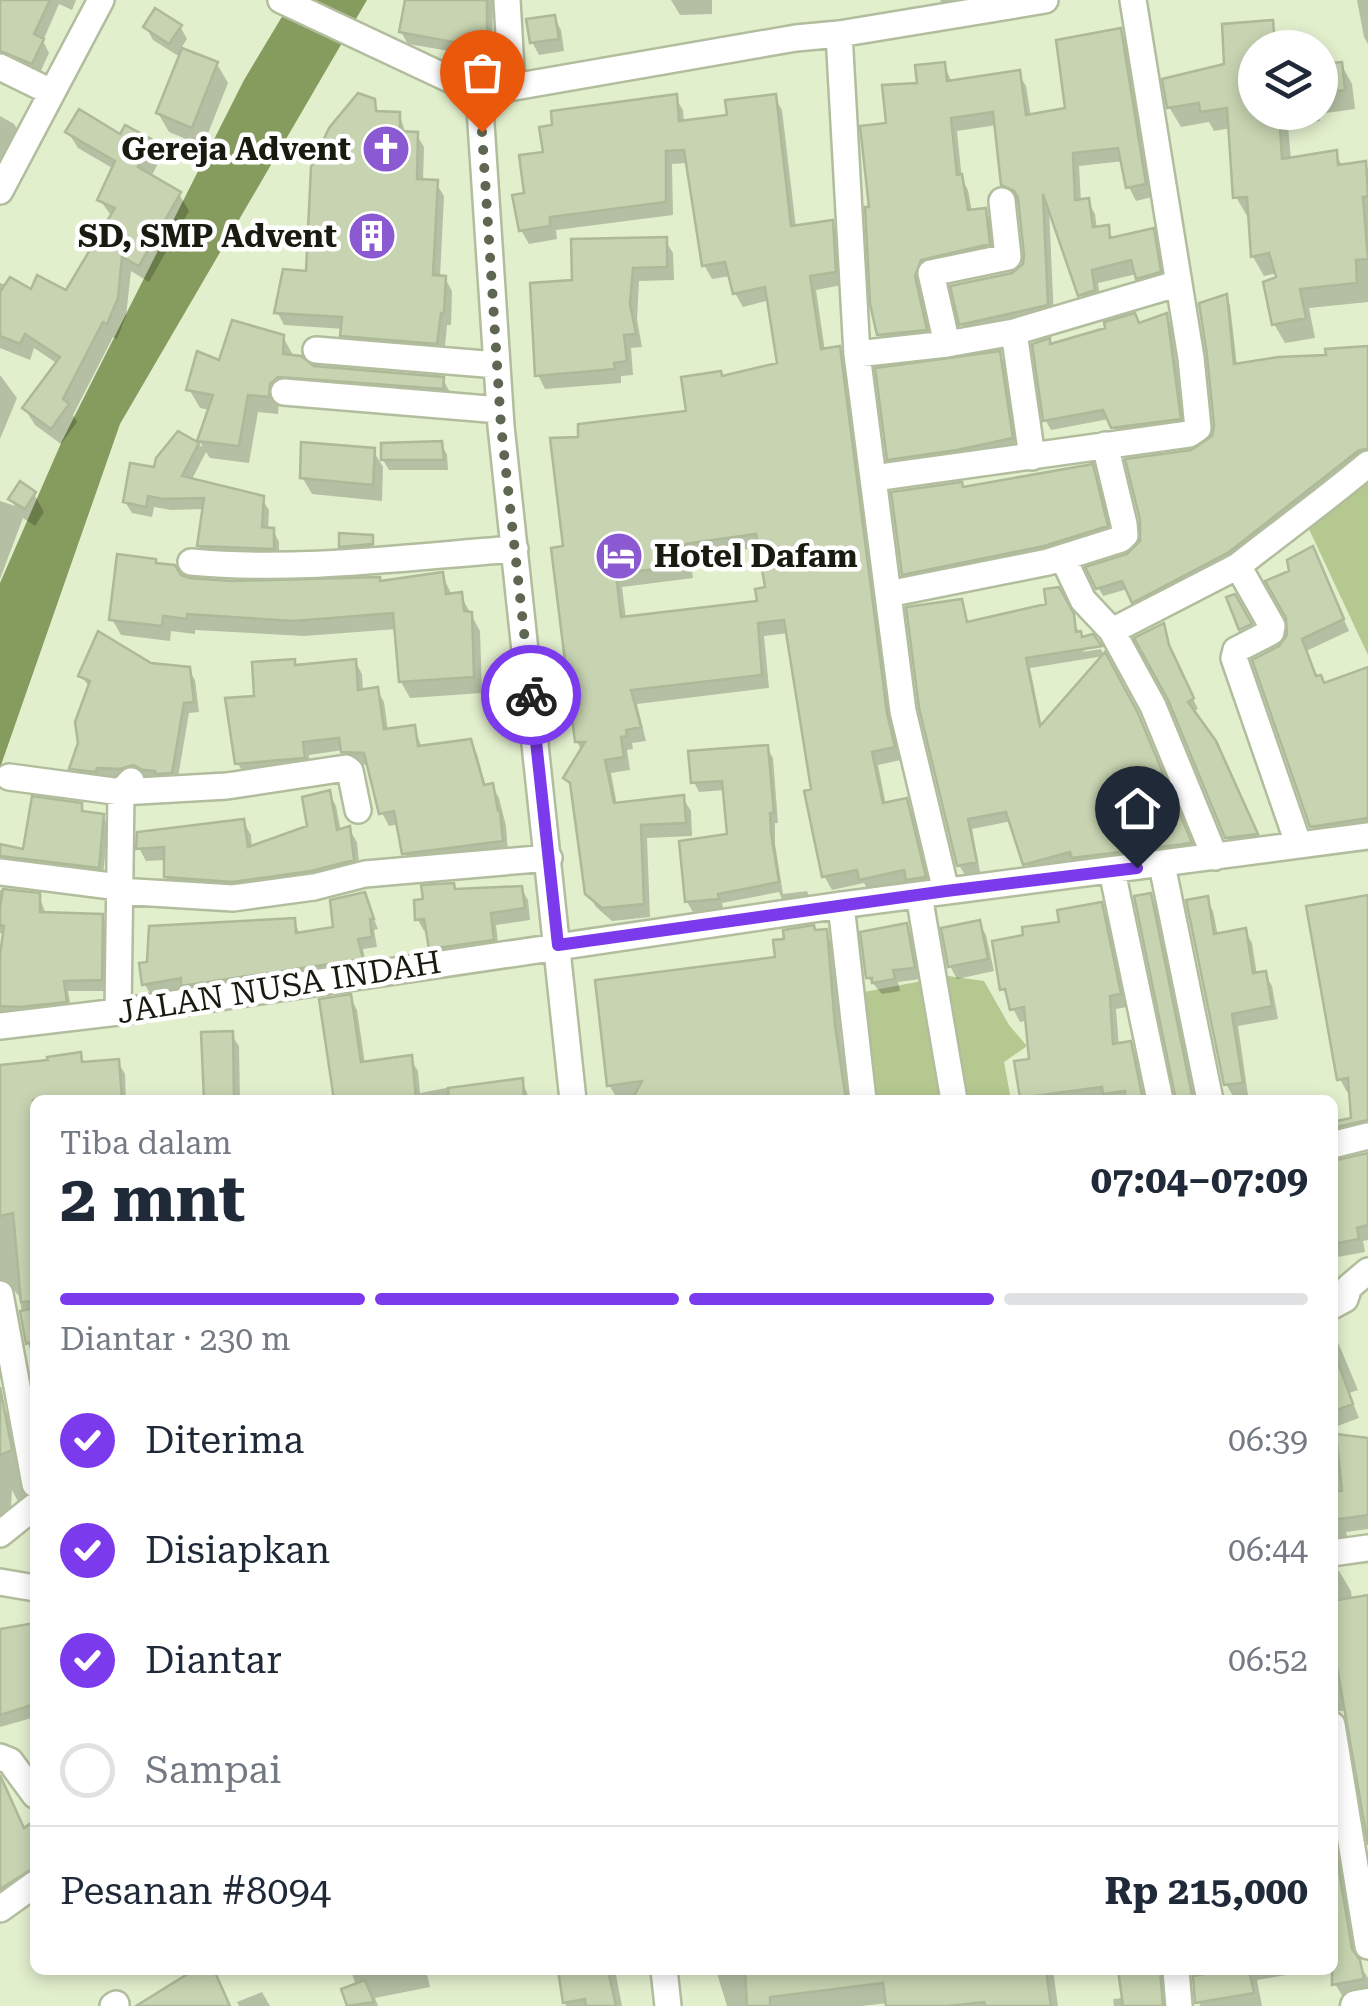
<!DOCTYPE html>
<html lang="id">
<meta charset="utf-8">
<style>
:root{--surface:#fff;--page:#f2f2f3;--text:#1f2937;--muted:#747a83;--line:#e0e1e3;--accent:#7c3aed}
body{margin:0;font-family:"Roboto Serif",serif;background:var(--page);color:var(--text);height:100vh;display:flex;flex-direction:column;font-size:38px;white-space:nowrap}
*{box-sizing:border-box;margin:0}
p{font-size:32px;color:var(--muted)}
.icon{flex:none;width:55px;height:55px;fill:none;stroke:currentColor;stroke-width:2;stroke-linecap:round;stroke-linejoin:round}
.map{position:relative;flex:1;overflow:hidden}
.sheet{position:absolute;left:30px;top:1095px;width:1308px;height:880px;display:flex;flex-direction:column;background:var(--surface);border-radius:15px;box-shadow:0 5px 15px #0003}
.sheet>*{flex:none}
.fabs{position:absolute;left:1238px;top:30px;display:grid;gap:20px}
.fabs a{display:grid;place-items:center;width:100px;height:100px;border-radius:50%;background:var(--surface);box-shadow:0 5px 15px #0003;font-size:50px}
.pin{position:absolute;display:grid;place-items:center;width:85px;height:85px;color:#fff;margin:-102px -42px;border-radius:50% 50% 50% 0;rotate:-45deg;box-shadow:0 0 10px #0007}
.pin .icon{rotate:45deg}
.courier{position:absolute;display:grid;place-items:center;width:100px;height:100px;margin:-50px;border:8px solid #7c3aed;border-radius:50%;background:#fff;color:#222;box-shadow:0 2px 12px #0007}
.summary em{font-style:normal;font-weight:700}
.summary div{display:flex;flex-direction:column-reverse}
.summary{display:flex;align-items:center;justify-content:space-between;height:170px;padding:0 30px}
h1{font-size:65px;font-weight:700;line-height:75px}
.bar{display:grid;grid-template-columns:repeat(4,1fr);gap:15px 10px;align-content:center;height:120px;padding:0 30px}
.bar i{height:12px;border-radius:8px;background:var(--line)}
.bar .active{background:var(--accent)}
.bar p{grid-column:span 4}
.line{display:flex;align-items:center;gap:25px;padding:0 30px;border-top:2px solid var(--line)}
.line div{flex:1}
ol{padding:0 30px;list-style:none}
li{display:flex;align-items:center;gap:30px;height:110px}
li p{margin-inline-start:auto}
li .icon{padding:10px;border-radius:50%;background:var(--accent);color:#fff;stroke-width:4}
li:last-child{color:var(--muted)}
li i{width:55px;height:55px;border:5px solid var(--line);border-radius:50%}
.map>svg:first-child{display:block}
.green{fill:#b4c88f}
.water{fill:#869b5e}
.shadow{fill:#0003;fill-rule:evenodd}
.building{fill:#c7d3b1;stroke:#adb998;stroke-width:2.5;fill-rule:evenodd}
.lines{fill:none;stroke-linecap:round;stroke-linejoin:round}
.minor-casing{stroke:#b2bd9d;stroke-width:30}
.major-casing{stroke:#b2bd9d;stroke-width:35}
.minor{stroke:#fff;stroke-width:25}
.major{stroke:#fff;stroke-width:30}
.done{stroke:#5f6652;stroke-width:10;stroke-dasharray:0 18}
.route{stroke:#7c3aed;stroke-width:12}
.labels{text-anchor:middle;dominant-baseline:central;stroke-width:9;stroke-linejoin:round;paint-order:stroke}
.poi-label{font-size:32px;font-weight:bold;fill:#181c10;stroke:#fff;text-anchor:end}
.street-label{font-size:32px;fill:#181c10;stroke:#fff}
</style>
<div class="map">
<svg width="1368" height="2006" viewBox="0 0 1368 2006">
<rect width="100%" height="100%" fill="#e2efcd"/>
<path class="green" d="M1368,469V655L1308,527Z
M948,976L984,981L1009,1025L1027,1046L1004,1062L1011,1100H863L854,994Z"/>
<path class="water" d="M292,0H367L120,424L0,768V583L62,441L244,80Z"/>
<path class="shadow" d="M0,0H76L72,10L59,4L43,41L49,53L39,75L0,64Z
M407,0H493L492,53H461L408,44L401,32Z
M671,0H712V14L680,15Z
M940,0H972L944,7Z
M1357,0H1368V44L1364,37Z
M554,17L561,30L564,51L539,55L532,42Z
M1271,23L1283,48H1255V112H1320V67L1341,64L1352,84L1355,109L1319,114L1320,121L1288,126L1291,160L1335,153L1343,167L1365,164L1368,169V302L1309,308L1315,338L1285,343L1274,324L1278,273L1264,276L1253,257L1251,216H1247L1236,197L1231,128L1214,131L1209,122L1181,127L1169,107L1227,66Z
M180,26L187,39L180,50L217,64L228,83L203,146L169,132L158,113L180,57L153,40L146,27Z
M1120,31L1128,44L1152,197L1136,201L1129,187L1124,161L1079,166L1081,201L1087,200L1095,214L1097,229L1107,228L1114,240L1152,231L1160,244L1167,285L1146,291L1137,274L1098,283L1101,304L1088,308L1049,209L1054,318L970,338L962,324L1025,265L1021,202L1012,198L1004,184L997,125L957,131L962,180L968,190L972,212L985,211L993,224L996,257L928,274L921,291L933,343L887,348L880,334L872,209L888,125L920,85L944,64L952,83L1018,73L1026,86L1031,117L1067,110Z
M675,97L683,110L684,123L730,117L774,97L782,110L796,228L832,222L840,236L842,285L816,290L825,351L839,348L847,362L893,729L901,760L878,765L886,805L906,801L914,814L932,890L869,892L864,883L832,890L824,876L789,633L764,636L769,688L637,704L646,741L632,743L633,749L627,750L630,770L611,773L617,805L683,798L691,811L692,836L647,838L650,917L612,921L596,907L588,893L574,792L566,778L582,751L577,742L566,548L580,439L689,413L723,378L780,365L770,300L743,307L735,293L731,276L712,279L704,265L688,163L672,164L673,215L556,230L557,239L529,244L521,230L527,195L546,154ZM761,547L768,589L760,603L626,619L622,587L693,578L690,558Z
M373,101L380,114H399L406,134H416L424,147L423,182L436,183L444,196L440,278H445L452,291L451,325H447L444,356L350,348L343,335L344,329L284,325L277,312L309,273Z
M0,116L14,124L25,142L16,155L6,149L0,161Z
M68,132L151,142L161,158L151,177L179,194L189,211L149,282L131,271L126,316L117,339L113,337L73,415L77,422L61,444L35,425L25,409L58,364L34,348L30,360L0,348V283L33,293H67L112,217L100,200L114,169L78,148Z
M665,240L673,253L674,280L639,281L637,319L642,347L631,348L633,375L621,376V383L545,389L538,375L574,282Z
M1226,297L1230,305L1237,366L1328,357L1368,349V459L1234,561L1139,610L1128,589L1103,596L1098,587L1142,542L1193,452L1216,435Z
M1166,316L1172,326L1185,428L1119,437L1109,419L1051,430L1046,421L1035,345L1049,341L1051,346Z
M283,337L293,355L314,369L443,379L453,398L279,402L278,414L258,412L249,463L210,458L206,452L191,481L262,499L269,510L268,530H273L279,542V560L206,557L199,546L205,509L171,510L154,507L152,517L132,513L125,502L156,470L178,434L203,447L199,441L210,410L200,408L189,389L220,363Z
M999,354L1005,364L1017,447L895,469L889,459Z
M0,375L17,398L0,439Z
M440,444L447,454L448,470H389L383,460V446Z
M373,450L383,467L382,501L312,494L302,477Z
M1092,467L1098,478L1113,538L911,585L904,574L964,490Z
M34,494L44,512L35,526L23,518L0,579V501L15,506L10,499Z
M372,538L374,549L344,551L341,546Z
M1318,561L1349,631L1306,651L1317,679L1324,686L1368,670V831L1319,838L1312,826L1281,648L1290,635Z
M157,566L188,580L381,584L442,575L452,595L460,594L480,631L482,693L410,698L401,682L397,629L304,636L195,630V634L171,631L170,641L121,635L112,619Z
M1057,590L1083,640L1093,645L1082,652L1101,649L1104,656L1030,668L1042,727L1143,726L1195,852L1080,867L1076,861L1031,874L1012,821L972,829L980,872L965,875L959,865L960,602L969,624L1049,606Z
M1163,626L1173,658L1198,709L1192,712L1220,754L1261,844L1233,847L1227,837Z
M355,661L362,674L363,691L377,690L384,702L388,731L414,728L422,748L470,742L477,754L486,787L492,786L499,798L506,826L508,853L412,866L405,854L399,824L389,826L382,813L370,765L351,764L343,750L309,755L310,770L245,776L238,764L257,699L296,667Z
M150,665L188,669L195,680L199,712L189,713L177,783L151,780L141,775L127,779H78L72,768L80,744L90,688L81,675Z
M767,748L773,758L778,823H775V844L783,894L807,891L810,898L783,902L779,892L722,903L723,908L693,912L687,902L729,836L726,790L699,792L694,782Z
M329,793L336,806L341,832L349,829L357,842L360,873L319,884L174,890L166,877L167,860L146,861L139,848L243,821L251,835L252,848L310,828Z
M80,805L85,814L103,816L108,826L103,876L0,867V847L25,852Z
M521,888L528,900L530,920L496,925L499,951L439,960L432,949L429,931H424L418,920L417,902L456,891Z
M0,890L39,896L46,914L102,917L108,928L107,991H68L72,1013L0,1016V972L5,935L0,933Z
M364,895L378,929L374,930L377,947L363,949L367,970L189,996L185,989L151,995L145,985L142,965L294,920L300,935L335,929Z
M1150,896L1158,909L1196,1100H1178Z
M1368,897V1136L1332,1145V1125L1353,1120L1352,1091L1347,1092L1340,1079Z
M1206,898L1213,911L1218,936L1245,931L1252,943L1257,975L1265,974L1272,986L1278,1019L1238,1026L1248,1095L1233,1096L1226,1084Z
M1101,905L1108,918L1127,1007L1116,1009L1119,1046L1130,1044L1137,1057L1147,1100H1021L1017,1064L1032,1061L1028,1020L1020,1022L1003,989L1026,937Z
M979,923L986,935L994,971L957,979L950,966Z
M906,926L913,938L920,979L898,982L900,991L882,994L868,978Z
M816,933H826L834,946L841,1041L852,1100H635L637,1096L617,1098L609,1085Z
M350,997L357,1010L365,1064L410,1058L418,1071L420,1093L451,1087L522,1081L530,1100H336Z
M231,1034L239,1046L240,1100H206Z
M80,1055L85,1064L117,1061L125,1074L126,1100H35V1361L29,1347L19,1296L14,1290L0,1293V1068L51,1062Z
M1368,1155V1240L1363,1241L1365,1252L1332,1258V1163Z
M1332,1328L1358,1390L1349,1393L1359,1418L1332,1428Z
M3,1407L10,1419L29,1509L24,1513L12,1490L10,1523L0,1533V1408Z
M1332,1436L1366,1440L1368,1443V1529L1346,1532L1348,1540L1332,1542Z
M1332,1570L1339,1571L1351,1591L1352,1600L1368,1597V1832L1346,1710L1332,1713Z
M35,1625V1717L0,1727V1632Z
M0,1791L25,1831L35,1833V1886L0,1909Z
M1332,1804L1361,1967L1368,1978V1999L1347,2003L1335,1984L1332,1969Z
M351,1970H426L430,1987L375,1998L378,2006H350L344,1991L356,1986Z
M556,1970H619V1975H616L622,2006H566L561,1973Z
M716,1970H1053L1058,2006H888V2003L861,2006H727Z
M1121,1970H1317L1257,1980L1262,2006H1200L1194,1974L1186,1973L1171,2006H1114L1113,1999L1124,1998Z
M262,1992L270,2006H239L237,2002Z"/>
<path class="building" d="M0,0H50L34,34L44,39L32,64L0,51Z
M405,0H487V42H453L399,32Z
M155,8L182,25L169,44L143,27Z
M555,15L559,39L530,43L526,19Z
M1273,20L1275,48H1255V112H1279L1282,159L1337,150L1338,165L1366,161L1368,196L1363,197L1368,259L1356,260L1357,283L1300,289L1306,318L1272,325L1263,282L1276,277L1269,253L1251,257L1247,197L1233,198L1227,108L1200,112L1199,103L1167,108L1162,79L1224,64L1222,24Z
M1121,28L1146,184L1126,188L1118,148L1073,153L1075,200L1089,198L1093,227L1109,225L1110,238L1154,228L1161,272L1136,279L1131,260L1092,270L1095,290L1078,296L1043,194L1048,305L959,325L950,286L1012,273L1023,264L1024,255L1018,198L1014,191L1001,185L993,112L951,118L957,175L962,174L968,210L986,208L990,244L921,260L915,276L927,330L877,335L870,304L865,207H869L860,126L886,123L882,85L917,83L915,65L945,62L947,81L1020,70L1026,115L1065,108L1056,40Z
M182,48L218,62L192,128L156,113Z
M1342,62L1345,90L1320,93V64Z
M358,93L375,99L376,111L400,112V131L418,132L417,179L438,180L433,275L446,276L444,313H441L437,344L340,336L342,317L274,313L283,269L306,271L311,167L329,128Z
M677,94L679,121L727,115L725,100L776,94L791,226L833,220L836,272L810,276L821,349L840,346L887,713L895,747L872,752L883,803L907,798L926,877L906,880L904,870L859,880L857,870L822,877L804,791L811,789L784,620L758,623L762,675L631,690L641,727L626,730L627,736L621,737L624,757L605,760L614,803L684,795L686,823L641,825L644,904L602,908L585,894L570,783L563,778L585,742H575L551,548L563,546L550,438L578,437V424L686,411L681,377L721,371L722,376L777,363L765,287L733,294L725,262L702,266L684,150L666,151V202L550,217V226L519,231L512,195L524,193L519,155L543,152L539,127L552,125L551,111ZM756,534L765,587L755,589L757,601L621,617L616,574L687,565L684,544Z
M79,109L120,134L125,125L153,140L138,167L181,192L139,266L122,257L118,298L107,324L103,322L63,399L69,404L51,429L22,408L60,357L25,334L20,344L0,336V292L10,277L31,289L37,275L66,290L115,208L97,200L115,161L65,132Z
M667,237V267L633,268L630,304L636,334L624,335L627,361L614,363L615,369L535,376L530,283L572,280L571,239Z
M1227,294L1234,364L1278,357L1326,355L1325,349L1368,346V448L1358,451L1229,552L1132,603L1122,581L1096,589L1085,567L1127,554L1140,541V520L1125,459L1191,450L1212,436L1214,426L1207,356L1199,303Z
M1135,313L1139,323L1167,313L1181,419L1111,428L1103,410L1043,421L1032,344L1050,338V344L1105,328L1104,322Z
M232,320L284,335L283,354L301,356L314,366L444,377L443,389L278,377L270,384L269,397L248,395L239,446L197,441L213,395L186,390L197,351L219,360Z
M1000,351L1013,438L957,450L887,460L875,368Z
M178,431L199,443L182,476L264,496L262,527L274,528V549L197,546L204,498L163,499L148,496L146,507L123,502L130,463L154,467L156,458Z
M442,441L444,460H381V443Z
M301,442L375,448L373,485L300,478Z
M1093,464L1108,526L1044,546L902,575L891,492L962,482L963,487Z
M20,481L36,492L25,509L8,499Z
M339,533L373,535V544L339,547Z
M1313,546L1344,619L1302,639L1316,676L1321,675L1324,683L1368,667V818L1310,827L1252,660L1279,646L1287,635L1286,618L1265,581L1289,571L1287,560Z
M117,554L156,559V563L175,565L181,575L189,578L231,581L380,577V581L443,572L446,594L462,592L464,611L472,612L474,677L399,682L393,613L294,621L187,614V619L163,616L162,626L109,620Z
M1059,587L1074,614L1076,632L1081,631L1082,637L1093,634L1102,646L1026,658L1040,726L1105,652L1138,713L1192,843L1072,858L1070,852L1023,865L1006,812L968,819L977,862L957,866L919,708L906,607L962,599L967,622L1046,604L1044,589Z
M1235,594L1252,624L1239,630L1226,597Z
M1164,623L1169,645L1194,698L1188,702L1216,741L1258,834L1225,838L1168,700L1134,638Z
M98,631L151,663L190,667L194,702L184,703L172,773L156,774L155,771L143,770L133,765L120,769L97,768L96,772L69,769L78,743L75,722L90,681L78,676Z
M295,659V665L356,659L358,690L378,687L384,729L415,725L418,746L471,739L484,785L493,783L498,811H500L503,841L402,854L394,811L379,814L364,753L341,752L339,738L303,742L305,758L235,764L225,698L254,696L252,662Z
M768,745L774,813H770L771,832L779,882L718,894L719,899L685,902L679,841L727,834L722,781L691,783L688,751Z
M330,790L337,830L350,826L354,860L311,871L232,882L164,877V847L136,849L137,832L244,819L248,847L307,826L302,797Z
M32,796L82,803V811L104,814L99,868L0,856V844L23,849Z
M454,883L455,889L522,886L525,908L491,913L494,940L429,949L424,919L415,920L414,900L423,899L421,885Z
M3,889L40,893V912L103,914L102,980L64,981L67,1002L20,1007L0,1006V955L4,926L0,925V907Z
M365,892L374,919H370L372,937L358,939L363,959L181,986V978L142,985L139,963L147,962L149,926L295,918L296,933L333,927L330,900Z
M1151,893L1193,1100H1176L1134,896Z
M1368,895V1120L1332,1128V1122L1351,1118L1348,1078L1337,1080L1306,906Z
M1208,896L1214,934L1246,928L1253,973L1266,971L1272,1006L1232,1014L1243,1083L1224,1085L1186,900Z
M1102,902L1121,994L1110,996L1113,1044L1131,1041L1143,1100H1125V1091L1103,1094L1102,1087L1020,1098L1014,1061L1029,1059L1024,1007L1010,1010L1005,989L1000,990L992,941L1023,935L1022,927L1059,922L1057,910Z
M980,920L988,959L948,967L941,928Z
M907,923L915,968L893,970L895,979L872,983V978H866L860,932Z
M814,925L815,930L827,929L835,1025L846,1100H632L642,1081L607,1086L595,980L775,957L773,940L784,939L783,930Z
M351,994L361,1062L412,1055L416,1100H334L319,999Z
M233,1031L234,1100H204L201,1032Z
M81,1052L82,1062L119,1059L122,1100H33L35,1301L21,1302L13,1213L0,1216V1065L48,1060L47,1057Z
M523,1078L524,1100H449L448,1088Z
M1368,1153V1225L1357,1228L1359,1239L1338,1243L1332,1217V1161Z
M35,1308V1340L26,1344L20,1311Z
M1335,1354L1353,1404L1332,1412V1355Z
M0,1387L12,1450L0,1455Z
M1336,1434L1368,1438V1515L1332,1520V1492L1342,1491Z
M1368,1595V1845L1332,1638V1601Z
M35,1623V1704L0,1715V1629Z
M0,1775L24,1828L35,1820V1867L0,1889Z
M1332,1829L1352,1949L1360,1960L1364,1979L1332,1985Z
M194,1970H214L230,2006H136Z
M558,1970H608L616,2006H586L585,1999L563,2003Z
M745,1970H1046L1051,2006H985L984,2002L948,2006H886L883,1983L770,1997V2006H747Z
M1118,1970H1160L1163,2006H1123Z
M1226,1970H1249L1254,1993L1195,2003L1193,1976Z
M365,1980L374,2002L347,2006L341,1989Z"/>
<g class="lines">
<g class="minor-casing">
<path id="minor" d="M281,0L479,93
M507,0L512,86
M839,34L857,354L903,711L946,891
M0,67L51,92
M479,93L501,426L573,1100
M479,93L796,38L839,34L1045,0
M0,191L101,0
M1014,332L1032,457
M947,344L1014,332L1176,284
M316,350L497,365
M857,354L947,344L931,273L1008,257L1002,201
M284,392L500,410
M874,478L1189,434L1198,428L1191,358L1133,0
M1063,558L1083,600L1112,631
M191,562C299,572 407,557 515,549
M888,594L1048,562L1121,539L1125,535L1124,524L1105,445
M9,777L121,792L227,786L346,768L350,771L358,810
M1298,843L1234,658L1236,650L1271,632L1272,626L1238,566C1281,532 1325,500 1368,464
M1215,857L1153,706L1112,631L1238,566
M1162,865L1210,1100
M1112,871L1160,1100
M0,872L119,887
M119,891L233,898L314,887L365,874L549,858
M919,895L954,1100
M841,905L863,1100
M118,1012L121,792L131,781
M0,1026L118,1012L841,905L1368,836
M1332,1145L1368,1136
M0,1294L35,1484
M1332,1306L1345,1299L1349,1287L1368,1271
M0,1534L35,1506
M1332,1553L1368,1548
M0,1582L35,1588
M1332,1725L1368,1946
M0,1757L10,1761L35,1795
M0,1909L35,1884
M664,1970L668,2006
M1176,1970L1179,2006
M113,2006L116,2004"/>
</g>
<g class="major-casing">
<path id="major" d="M1356,2006L1368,2004"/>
</g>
<use href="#minor" class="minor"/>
<use href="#major" class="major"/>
</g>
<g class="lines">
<path class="done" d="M482,132L501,426L531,695"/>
<path class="route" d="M531,695L558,945L946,891L1137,868"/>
</g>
<defs>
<g id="church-disc" transform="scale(2.5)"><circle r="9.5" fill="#8b59d1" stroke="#fff"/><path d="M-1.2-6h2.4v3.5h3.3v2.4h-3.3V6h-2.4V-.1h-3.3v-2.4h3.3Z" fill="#fff"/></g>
<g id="building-disc" transform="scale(2.5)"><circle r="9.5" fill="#8b59d1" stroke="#fff"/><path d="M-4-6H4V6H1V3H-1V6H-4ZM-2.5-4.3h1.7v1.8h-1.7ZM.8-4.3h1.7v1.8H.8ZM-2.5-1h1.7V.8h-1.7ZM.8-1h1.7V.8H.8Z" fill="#fff"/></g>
<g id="hotel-disc" transform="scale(2.5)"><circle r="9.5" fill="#8b59d1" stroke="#fff"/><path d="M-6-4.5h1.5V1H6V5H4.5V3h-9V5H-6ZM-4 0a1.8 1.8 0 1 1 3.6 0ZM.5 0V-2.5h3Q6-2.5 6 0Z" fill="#fff"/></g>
</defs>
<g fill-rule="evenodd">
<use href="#church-disc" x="386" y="149"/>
<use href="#building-disc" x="372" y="236"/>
<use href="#hotel-disc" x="619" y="556"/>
</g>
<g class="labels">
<g class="poi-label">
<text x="351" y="149">Gereja Advent</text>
<text x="337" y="236">SD, SMP Advent</text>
<text x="654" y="556" text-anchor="start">Hotel Dafam</text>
</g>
<g class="street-label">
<text transform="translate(279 987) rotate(-9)">JALAN NUSA INDAH</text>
</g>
</g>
</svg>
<div class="fabs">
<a><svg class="icon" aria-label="layers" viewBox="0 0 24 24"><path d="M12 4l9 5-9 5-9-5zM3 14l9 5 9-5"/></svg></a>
</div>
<div class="pin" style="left:482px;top:132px;background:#ea580c"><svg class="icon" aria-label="bag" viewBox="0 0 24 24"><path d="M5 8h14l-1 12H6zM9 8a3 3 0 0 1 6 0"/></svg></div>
<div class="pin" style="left:1137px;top:868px;background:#1f2937"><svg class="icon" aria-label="home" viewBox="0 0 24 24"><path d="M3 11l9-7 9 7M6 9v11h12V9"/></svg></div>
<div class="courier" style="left:531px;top:695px"><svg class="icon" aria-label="bike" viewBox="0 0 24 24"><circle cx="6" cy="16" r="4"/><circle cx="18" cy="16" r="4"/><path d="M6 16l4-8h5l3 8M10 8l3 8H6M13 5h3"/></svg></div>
<section class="sheet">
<div class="summary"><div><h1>2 mnt</h1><p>Tiba dalam</p></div><em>07:04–07:09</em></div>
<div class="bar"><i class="active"></i><i class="active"></i><i class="active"></i><i></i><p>Diantar · 230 m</p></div>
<ol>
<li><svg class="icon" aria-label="check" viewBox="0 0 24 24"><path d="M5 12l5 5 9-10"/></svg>Diterima<p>06:39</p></li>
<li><svg class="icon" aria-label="check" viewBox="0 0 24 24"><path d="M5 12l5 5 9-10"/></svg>Disiapkan<p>06:44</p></li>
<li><svg class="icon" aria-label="check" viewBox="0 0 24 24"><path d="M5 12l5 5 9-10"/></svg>Diantar<p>06:52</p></li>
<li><i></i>Sampai</li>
</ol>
<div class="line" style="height:130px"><div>Pesanan #8094</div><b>Rp 215,000</b></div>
</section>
</div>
